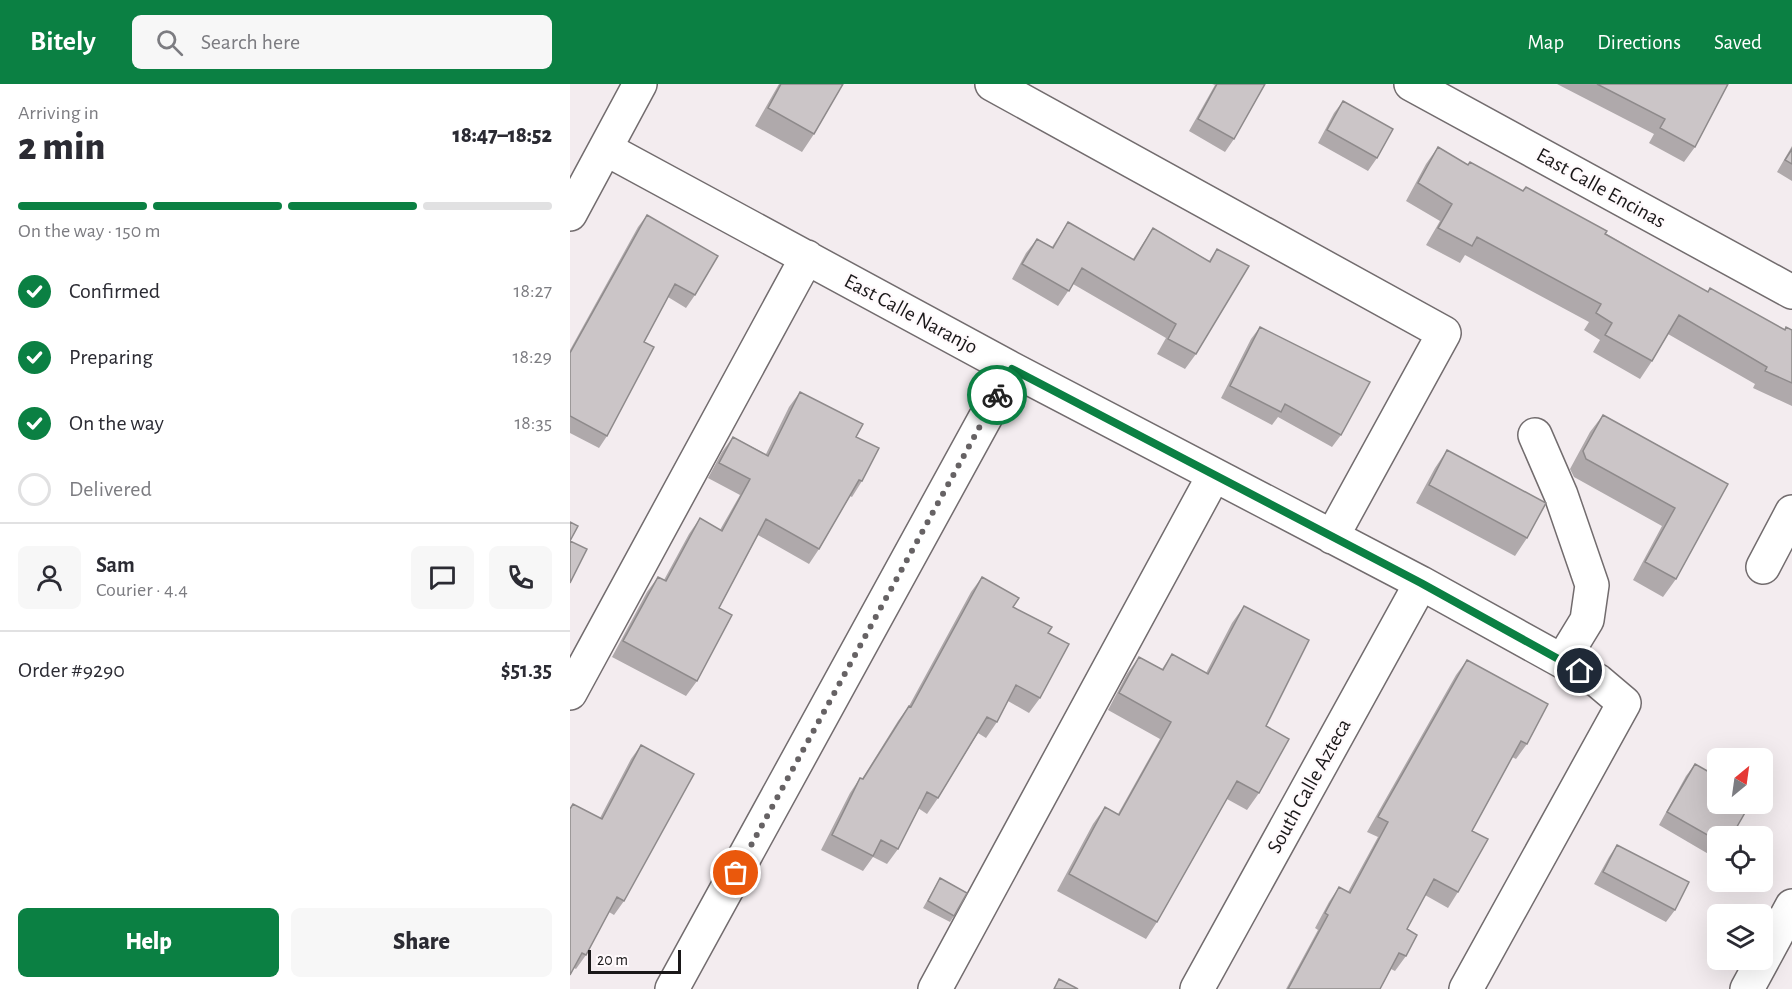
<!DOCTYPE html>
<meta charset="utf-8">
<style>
:root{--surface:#fff;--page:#f7f7f7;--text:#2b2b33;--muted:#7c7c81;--line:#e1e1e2;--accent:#0b8043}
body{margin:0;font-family:"Alegreya Sans",sans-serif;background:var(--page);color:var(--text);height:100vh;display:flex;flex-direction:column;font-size:22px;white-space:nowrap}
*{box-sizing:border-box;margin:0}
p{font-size:20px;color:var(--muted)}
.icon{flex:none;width:33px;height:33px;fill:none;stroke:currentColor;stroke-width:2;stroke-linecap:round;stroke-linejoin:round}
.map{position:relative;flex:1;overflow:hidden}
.panel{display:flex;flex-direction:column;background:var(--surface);width:570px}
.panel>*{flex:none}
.needle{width:39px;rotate:29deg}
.controls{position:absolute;left:1137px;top:664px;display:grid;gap:12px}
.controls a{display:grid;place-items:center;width:66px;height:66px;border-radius:9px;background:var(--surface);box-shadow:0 6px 24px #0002;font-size:30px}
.scale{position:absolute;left:18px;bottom:15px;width:93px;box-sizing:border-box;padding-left:6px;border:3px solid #1a1819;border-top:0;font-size:16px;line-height:21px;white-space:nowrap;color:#1a1819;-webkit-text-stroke:4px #fffafc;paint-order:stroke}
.pin{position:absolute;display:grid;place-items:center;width:51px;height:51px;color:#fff;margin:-26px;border:3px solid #fff;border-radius:50%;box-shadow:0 2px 6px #0007}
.courier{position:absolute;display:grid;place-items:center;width:60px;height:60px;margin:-30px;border:4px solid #0b8043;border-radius:50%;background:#fff;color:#222;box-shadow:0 2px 8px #0007}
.head em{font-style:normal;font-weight:800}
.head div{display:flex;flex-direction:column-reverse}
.head{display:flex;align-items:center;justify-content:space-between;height:102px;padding:0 18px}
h1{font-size:39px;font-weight:800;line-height:45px}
.bar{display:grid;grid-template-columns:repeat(4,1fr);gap:9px 6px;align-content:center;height:72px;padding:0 18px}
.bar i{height:8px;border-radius:4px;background:var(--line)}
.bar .selected{background:var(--accent)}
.bar p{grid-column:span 4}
.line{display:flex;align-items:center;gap:15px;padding:0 18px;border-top:2px solid var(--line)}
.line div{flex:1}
.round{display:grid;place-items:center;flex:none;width:63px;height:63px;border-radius:9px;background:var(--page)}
ol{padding:0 18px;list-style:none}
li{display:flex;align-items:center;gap:18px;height:66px}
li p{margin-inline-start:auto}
li .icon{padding:6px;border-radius:50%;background:var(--accent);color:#fff;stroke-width:4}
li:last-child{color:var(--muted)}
li i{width:33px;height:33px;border:3px solid var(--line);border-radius:50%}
.button{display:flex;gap:12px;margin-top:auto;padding:12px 18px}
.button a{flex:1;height:69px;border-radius:9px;background:var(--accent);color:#fff;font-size:24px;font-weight:800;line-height:69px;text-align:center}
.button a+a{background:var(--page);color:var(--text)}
header{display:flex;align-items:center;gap:36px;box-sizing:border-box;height:84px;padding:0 30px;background:var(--accent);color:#fff}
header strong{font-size:28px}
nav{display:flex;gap:33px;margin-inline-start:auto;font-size:21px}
.search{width:420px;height:54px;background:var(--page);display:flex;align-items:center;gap:15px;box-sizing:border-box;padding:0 21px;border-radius:9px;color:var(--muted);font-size:22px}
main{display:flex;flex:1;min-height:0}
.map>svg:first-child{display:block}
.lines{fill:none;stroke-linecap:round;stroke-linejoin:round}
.minor-casing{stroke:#726c6e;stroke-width:36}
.minor{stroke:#fff;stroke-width:33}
.wall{fill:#afa9ab}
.building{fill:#cbc5c7;stroke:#8e8a8b;stroke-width:1.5}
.done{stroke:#666264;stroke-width:6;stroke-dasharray:0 10.8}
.route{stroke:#0b8043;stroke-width:8}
.labels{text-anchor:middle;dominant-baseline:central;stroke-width:4.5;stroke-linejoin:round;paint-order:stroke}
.street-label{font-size:21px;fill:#1a1819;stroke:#fffafc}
</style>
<header>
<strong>Bitely</strong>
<div class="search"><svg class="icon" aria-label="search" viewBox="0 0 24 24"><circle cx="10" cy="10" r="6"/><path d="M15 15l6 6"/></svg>Search here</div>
<nav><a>Map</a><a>Directions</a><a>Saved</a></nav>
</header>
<main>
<section class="panel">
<div class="head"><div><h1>2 min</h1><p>Arriving in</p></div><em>18:47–18:52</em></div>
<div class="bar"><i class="selected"></i><i class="selected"></i><i class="selected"></i><i></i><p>On the way · 150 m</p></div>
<ol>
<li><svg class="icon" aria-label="check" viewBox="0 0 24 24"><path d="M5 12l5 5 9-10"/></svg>Confirmed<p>18:27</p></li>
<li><svg class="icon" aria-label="check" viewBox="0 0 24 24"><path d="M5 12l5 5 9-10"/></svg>Preparing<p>18:29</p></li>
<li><svg class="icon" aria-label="check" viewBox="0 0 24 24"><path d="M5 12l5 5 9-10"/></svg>On the way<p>18:35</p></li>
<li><i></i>Delivered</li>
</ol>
<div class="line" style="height:108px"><a class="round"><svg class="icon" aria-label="person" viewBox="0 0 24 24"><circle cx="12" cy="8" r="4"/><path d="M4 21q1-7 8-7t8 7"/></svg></a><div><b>Sam</b><p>Courier · 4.4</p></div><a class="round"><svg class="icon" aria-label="chat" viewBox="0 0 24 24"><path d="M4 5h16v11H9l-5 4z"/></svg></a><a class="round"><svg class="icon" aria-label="phone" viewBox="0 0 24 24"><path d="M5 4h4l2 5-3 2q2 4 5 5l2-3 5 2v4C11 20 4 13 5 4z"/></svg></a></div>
<div class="line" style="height:78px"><div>Order #9290</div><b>$51.35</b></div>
<div class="button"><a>Help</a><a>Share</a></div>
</section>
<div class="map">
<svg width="1222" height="905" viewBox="0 0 1222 905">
<rect width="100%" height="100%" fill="#f3ecef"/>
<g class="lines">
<g class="minor-casing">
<path id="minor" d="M422,0L874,249L762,453
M841,0L1222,208
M36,65L442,285L851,499L1028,597L1054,619L896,905
M0,130L70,0
M965,351L991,411L1022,501L1017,536L992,577
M1193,483L1222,428
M0,609L237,173
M102,905L442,285
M365,905L644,391
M627,905L851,499
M1177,905L1222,822"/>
</g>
<use href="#minor" class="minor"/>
</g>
<path class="wall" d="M209,0H273L244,50L232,68L185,42Z
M642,0H695L664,55L655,68L619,47L645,1Z
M987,0H1158L1125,63L1114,78L1079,59L1084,50Z
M773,17L807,74L798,87L748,59L764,29Z
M1222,62V97L1207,88Z
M868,63L898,81L953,107L956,103L1137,208L1215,246H1222V322L1183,304L1185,300L1098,250L1082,277L1070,295L1023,268L1030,256L1014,246L1019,238L895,171L890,179L856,161L870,137L836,117L856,80Z
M77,131L125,211L116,224L98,213L74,258L37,352L29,364L0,349V266L68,143Z
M498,138L563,175L583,144L639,177L647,165L626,270L615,285L587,270L596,254L503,200L488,222L442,195L456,169L467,155L482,163Z
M690,243L771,351L762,363L708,333L702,341L651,314L681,255Z
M230,308L286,353L292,397L282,413L280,412L249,465L239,480L188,451L149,524L127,597L116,612L42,573L77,508L88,493L94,496L119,450L130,434L150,446L170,411L138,394L152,368L163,353L196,370L219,323Z
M1033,331L1158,400L1106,495L1093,513L1063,496L1092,442L1004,393L1000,385L1020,348Z
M877,366L957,454L945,472L846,419L865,384Z
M412,493L443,523L478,549L470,614L459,629L438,617L427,638L416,654L408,649L368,714L357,730L348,724L328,765L317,780L303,773L293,787L251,766L280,709L290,694L292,695L328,637L339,622L401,508Z
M674,522L696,642L689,709L677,726L657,715L587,838L576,855L487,807L523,740L535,723L548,730L590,655L538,626L557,590L569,573L592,585L602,570L636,589L662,539Z
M897,576L957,660L946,675L942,673L902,747L888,808L878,824L855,811L837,845L836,872L825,887L821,885L810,905H716L748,846L745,844L759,818L769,803L778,808L808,753L797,748L886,591Z
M71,661L54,817L44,831L39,828L16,871L6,885L4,884L0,891V724L3,720L30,734L61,675Z
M1125,680L1148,753L1147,775L1089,741L1116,692Z
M1047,761L1105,826L1096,838L1024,800L1039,773Z
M370,794L384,832L380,838L353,824Z"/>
<path class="building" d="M211,0H273L244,50L198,24Z
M647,0H695L664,55L628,35Z
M1027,0H1158L1125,63L1090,44L1095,35Z
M773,17L823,45L807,74L757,46Z
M868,63L898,81L900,78L953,107L956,103L1037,147L1035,150L1138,208L1140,204L1215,246L1216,243L1222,246V299L1195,287L1197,283L1109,231L1082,277L1035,251L1042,239L1026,229L1031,220L907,153L902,162L868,144L882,120L848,99Z
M1222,65V80L1215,76Z
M77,131L148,172L125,211L105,200L74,258L84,263L37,352L0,332V269Z
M498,138L564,176L583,144L640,178L647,165L679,182L626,270L598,255L606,240L512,184L499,207L452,180L467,155L483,164Z
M690,243L800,298L771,351L715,320L711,328L660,302Z
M230,308L293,340L286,353L309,364L292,397L289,396L249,465L196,435L149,524L162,531L127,597L53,557L88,493L96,497L130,434L152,447L180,395L149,379L163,353L198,372Z
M1033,331L1158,400L1106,495L1075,478L1105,424L1016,375L1013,367Z
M877,366L976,419L957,454L859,401Z
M0,438L8,442L0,457L17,465L0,499Z
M412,493L449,514L443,523L482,543L478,549L499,560L470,614L446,601L427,638L417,633L368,714L357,708L328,765L311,756L303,772L262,751L290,694L293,695L339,622L341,623Z
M674,522L739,556L696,642L719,655L689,709L667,697L587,838L499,790L535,723L549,731L601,638L549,609L569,573L593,586L602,570L638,590Z
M897,576L978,620L957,660L951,657L902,747L918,755L888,808L864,795L837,845L847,851L836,872L829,869L810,905H718L758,831L755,829L769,803L780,809L818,738L808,733Z
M71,661L124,690L54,817L47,813L16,871L12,869L0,891V725L3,720L32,735Z
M1125,680L1148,693V720H1180L1161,753H1148V757L1097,728Z
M1047,761L1119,798L1105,826L1033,788Z
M370,794L397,809L384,832L358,817Z
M489,895L508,905H484Z"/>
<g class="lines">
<path class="done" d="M166,789L427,311"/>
<path class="route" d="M427,311L442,285L851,499L1010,587"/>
</g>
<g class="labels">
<g class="street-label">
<text transform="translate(1031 104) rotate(29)">East Calle Encinas</text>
<text transform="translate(341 230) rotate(28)">East Calle Naranjo</text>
<text transform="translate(739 702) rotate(-61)">South Calle Azteca</text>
</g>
</g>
</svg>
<div class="controls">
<a><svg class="needle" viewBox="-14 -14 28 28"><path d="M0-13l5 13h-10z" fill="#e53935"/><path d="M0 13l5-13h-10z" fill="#7c7c81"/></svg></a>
<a><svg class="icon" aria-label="locate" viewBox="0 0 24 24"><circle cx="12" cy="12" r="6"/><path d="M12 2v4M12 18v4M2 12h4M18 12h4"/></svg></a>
<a><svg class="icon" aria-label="layers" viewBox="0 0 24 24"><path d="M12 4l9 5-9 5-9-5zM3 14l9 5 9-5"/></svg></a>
</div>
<div class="scale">20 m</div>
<div class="pin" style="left:166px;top:789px;background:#ea580c"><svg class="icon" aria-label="bag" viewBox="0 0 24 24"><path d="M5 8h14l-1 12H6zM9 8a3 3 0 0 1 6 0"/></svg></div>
<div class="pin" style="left:1010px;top:587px;background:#1f2937"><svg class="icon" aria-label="home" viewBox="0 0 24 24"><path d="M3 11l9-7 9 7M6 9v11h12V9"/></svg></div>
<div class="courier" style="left:427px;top:311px"><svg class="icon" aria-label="bike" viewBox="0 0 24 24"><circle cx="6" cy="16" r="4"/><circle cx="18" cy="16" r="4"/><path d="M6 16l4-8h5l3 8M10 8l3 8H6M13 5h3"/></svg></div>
</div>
</main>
